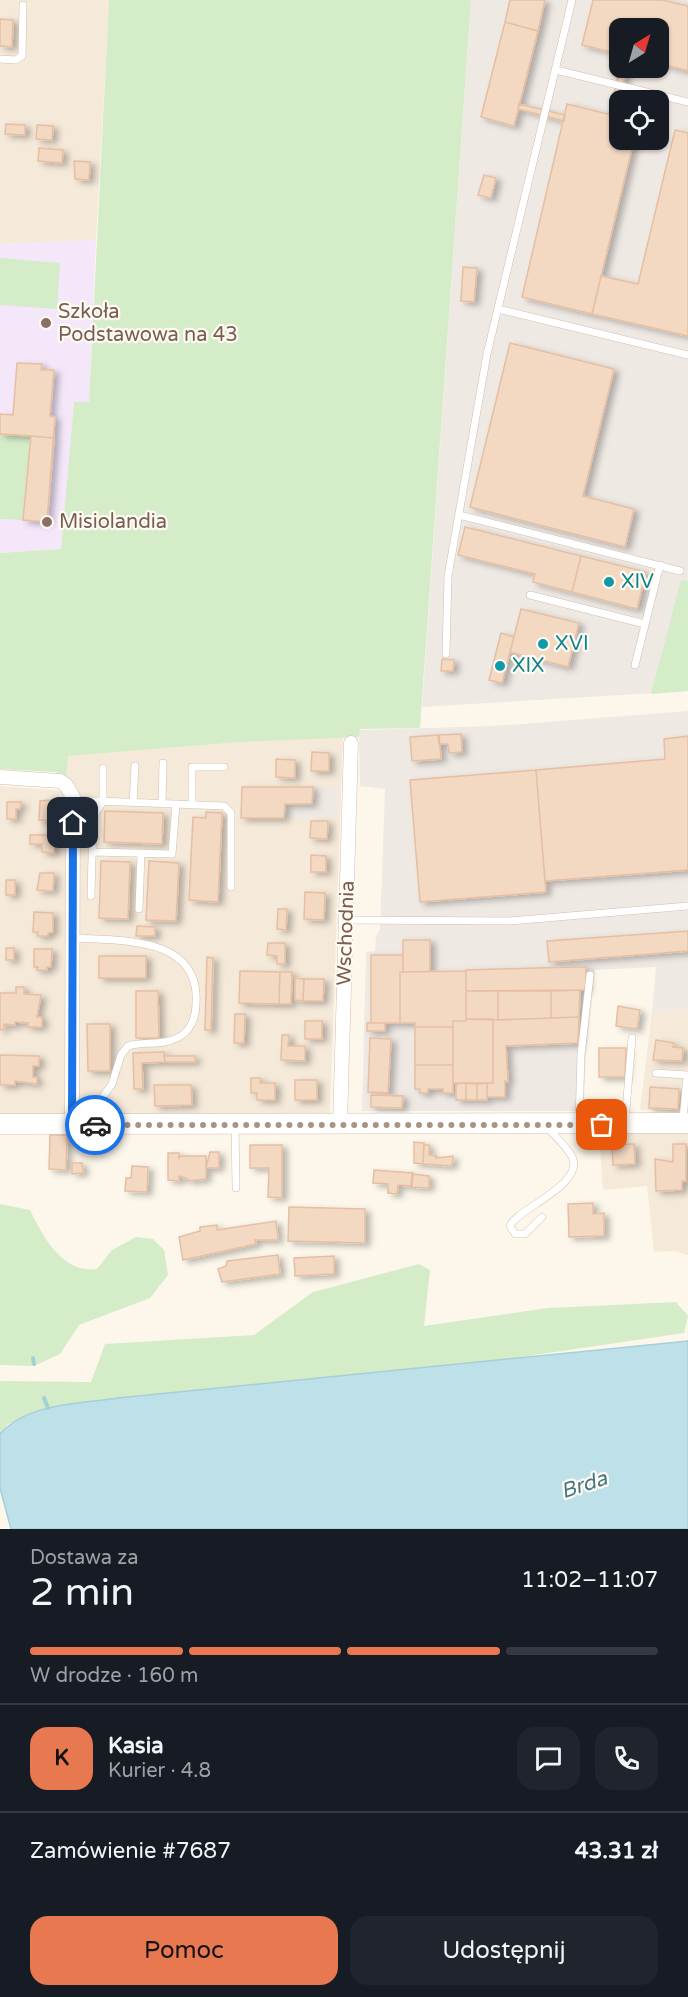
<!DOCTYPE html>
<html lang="pl">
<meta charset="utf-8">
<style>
:root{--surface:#171b24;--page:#20242c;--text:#f1f3f6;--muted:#9ea1a6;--line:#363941;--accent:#e77850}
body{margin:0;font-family:"Varela Round",sans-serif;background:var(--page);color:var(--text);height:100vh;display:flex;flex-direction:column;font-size:22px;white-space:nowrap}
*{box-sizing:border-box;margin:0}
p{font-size:20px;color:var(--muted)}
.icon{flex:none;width:33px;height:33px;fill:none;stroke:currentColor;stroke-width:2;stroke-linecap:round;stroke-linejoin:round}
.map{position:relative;height:1529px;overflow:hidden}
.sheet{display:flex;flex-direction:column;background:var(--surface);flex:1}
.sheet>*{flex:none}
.needle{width:39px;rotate:37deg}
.controls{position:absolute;left:609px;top:18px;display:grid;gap:12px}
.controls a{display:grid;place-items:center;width:60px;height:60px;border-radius:12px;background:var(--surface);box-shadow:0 2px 4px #0004;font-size:30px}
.pin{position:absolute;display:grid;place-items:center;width:51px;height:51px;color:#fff;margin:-26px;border-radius:12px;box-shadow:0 3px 9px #0006}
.courier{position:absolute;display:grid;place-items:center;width:60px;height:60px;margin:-30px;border:4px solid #1a73e8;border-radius:50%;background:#fff;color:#222;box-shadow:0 2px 8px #0007}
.head em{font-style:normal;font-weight:600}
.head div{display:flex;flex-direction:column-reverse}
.head{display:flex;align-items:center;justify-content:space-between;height:102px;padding:0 30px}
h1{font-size:39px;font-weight:600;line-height:45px}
.bar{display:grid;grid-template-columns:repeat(4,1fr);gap:9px 6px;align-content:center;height:72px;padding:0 30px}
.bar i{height:8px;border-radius:4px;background:var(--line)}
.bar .current{background:var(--accent)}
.bar p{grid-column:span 4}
.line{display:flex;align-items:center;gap:15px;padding:0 30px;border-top:2px solid var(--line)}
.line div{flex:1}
.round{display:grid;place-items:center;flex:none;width:63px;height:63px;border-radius:18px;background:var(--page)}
.primary-button{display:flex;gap:12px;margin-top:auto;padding:12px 30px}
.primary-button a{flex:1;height:69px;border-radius:18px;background:var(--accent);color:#111;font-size:24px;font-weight:600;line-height:69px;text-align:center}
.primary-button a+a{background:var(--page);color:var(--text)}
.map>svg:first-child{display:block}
.residential{fill:#f5e9d9}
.industrial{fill:#efe9e4;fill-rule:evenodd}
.education{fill:#f4e7fa}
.green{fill:#d5ecc8}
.water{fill:#bee0e8;stroke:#a4d0da;stroke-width:1.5}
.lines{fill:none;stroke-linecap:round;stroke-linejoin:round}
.stream{stroke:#a4d0da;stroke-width:4}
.building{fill:#f3d8c2;stroke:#e6bfa2;stroke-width:1.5;filter:url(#shadow)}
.lane-casing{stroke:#d1bfaf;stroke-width:8}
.street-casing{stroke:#d1bfaf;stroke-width:15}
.secondary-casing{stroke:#d4c0ad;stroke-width:21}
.lane{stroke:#fff;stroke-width:7}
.street{stroke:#fff;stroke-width:14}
.secondary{stroke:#fff;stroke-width:20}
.done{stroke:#a89484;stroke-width:6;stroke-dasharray:0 10.8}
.route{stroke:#1a73e8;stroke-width:8}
.education-dot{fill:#8d6e63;stroke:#fffbf2;stroke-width:2}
.culture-dot{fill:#0f9aa8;stroke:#fffbf2;stroke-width:2}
.labels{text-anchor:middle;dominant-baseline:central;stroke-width:4.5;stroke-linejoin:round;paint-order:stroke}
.education-label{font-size:20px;fill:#785e54;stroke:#fffbf2;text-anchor:start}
.culture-label{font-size:20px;fill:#0d838f;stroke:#fffbf2;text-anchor:start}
.street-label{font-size:20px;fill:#7a5e4d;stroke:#fffbf2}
.water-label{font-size:21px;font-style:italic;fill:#437786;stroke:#fffbf2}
</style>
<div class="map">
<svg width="688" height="1529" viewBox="0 0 688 1529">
<defs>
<filter id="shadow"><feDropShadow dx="5" dy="3" stdDeviation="3" flood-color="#0004"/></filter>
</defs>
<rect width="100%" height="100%" fill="#fdf7eb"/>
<path class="residential" d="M0,0H109L96,240L0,244Z
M343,737L330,1115L0,1114V786L65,791L67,756L241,742Z
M688,1009V1106L677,1112L640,1110L652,1012Z
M688,1131V1255L674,1251L654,1252L647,1186L603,1190L599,1133Z"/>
<path class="industrial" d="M471,0H688V691L422,707ZM620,28H658V68H620ZM620,100H658V140H620Z
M688,711V1009L652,1012L656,967L595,970L585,1069L584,1111H362L366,952L375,951L376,936L380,929L385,789L360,786L359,730L494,726Z
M242,787H339L338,818H241Z"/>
<path class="education" d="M96,240L89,402H74L61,549L0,553V244Z"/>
<path class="green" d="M109,0H471L420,728L360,729L359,737L241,742L68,756L66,777L56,772L0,769V553L61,549L74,402H89Z
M0,258L60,263L57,309L0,305Z
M0,434L31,436L23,520L0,519Z
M681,580L688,581V691L651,694Z
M0,1204L30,1210C43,1237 63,1274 97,1269L112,1250L136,1237L153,1239L164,1250L168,1275L150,1298L79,1325L60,1354L34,1366L0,1365Z
M419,1264L430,1270L424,1326L548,1308L676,1302L688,1316L684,1333L501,1360L118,1398L48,1408L8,1424L0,1434V1381L91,1382L105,1344L254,1335L313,1292Z"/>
<path class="water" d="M688,1341V1529H11L0,1488V1434C27,1403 80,1404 118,1398Z"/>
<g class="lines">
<path class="stream" d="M33,1358L34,1364
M44,1398L48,1408"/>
</g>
<path class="building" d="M510,0H545L538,31L505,22Z
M593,0H662L688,6V71L658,63V28H620V54L582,45Z
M0,19L13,20L12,47L0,46Z
M505,22L538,31L514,126L481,117Z
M620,68H627L616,116L609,114Z
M519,104L565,115L564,121L518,109Z
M567,104L620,117V140H634L592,314L522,297Z
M6,124L25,125V135L5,134Z
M37,125L53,126L52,140L36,139Z
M675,130L688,133V336L592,314L601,276L638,284Z
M39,148L63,150L62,163L38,161Z
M74,161L90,162L89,180L75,179Z
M484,175L496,178L491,198L478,195Z
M463,267L477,268L474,302L461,301Z
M510,343L614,369L583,496L634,509L625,547L470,507Z
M17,363L42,364L41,370H54L50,416L55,417L47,522L23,520L31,436L0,434V414L13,415Z
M31,436L54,438L47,522L23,520Z
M465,527L581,556L572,592L533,582L535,574L458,555Z
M581,556L646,572L637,609L572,592Z
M521,609L579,623L568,667L510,652Z
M501,633L514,637L502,683L489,680Z
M442,659L454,660L453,671H441Z
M461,734L462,752L449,753L448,744H439L438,735Z
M439,735L441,759L412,761L410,737Z
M688,736V870L545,881L536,770L665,759L664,739Z
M312,752L329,753V771H311Z
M276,759L295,760V778L276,777Z
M536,770L546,892L420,902L410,780Z
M242,787H313L312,804H285L284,818H241Z
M51,800L55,802V821L39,820L40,801Z
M7,802H21L20,809H16V819H7Z
M105,811L163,813L162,844L104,842Z
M206,812L222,813L218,902L189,900L193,817L206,818Z
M311,821H328L327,839L310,838Z
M30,835H54V853L42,852V844H30Z
M311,855L326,856V872H311Z
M101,861L130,862L128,919L99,918Z
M149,861L179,863L176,921L146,920Z
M40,873H54L53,891L37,890Z
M6,880H15V895H6Z
M305,892L325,893L324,920L304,919Z
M278,909H287L286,930L277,929Z
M34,912L53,913V932L48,933V936H38V932H33Z
M137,926L155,927V936H136Z
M688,931V951L549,962L547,941Z
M403,940H430V972H403Z
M268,943H285V964H277V956L267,955Z
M6,948H14V960H6Z
M34,949H52L51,967H47V970H37L38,967H34Z
M371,955H403V972H400V1023H371Z
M99,956H146V978H99Z
M207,957L213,958L211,1030H205Z
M571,967H586V990L466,991V970Z
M240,971L280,972L279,1004L239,1003Z
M466,971V1021H453V1027H415V1023H400V972Z
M280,972H292L291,1004H279Z
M295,978L304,979L303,1001L295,1000Z
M304,979H324L323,1001H303Z
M16,987H24V994L41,995L37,1017H42V1027H28V1023L15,1022V1025L4,1024L3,1030H0V993H16Z
M580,990L579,1017L551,1018V991Z
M136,991H158L159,1038H136Z
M466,991H498V1020L466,1019Z
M498,991H551V1018L498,1020Z
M618,1006L640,1010L637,1029L616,1026Z
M235,1014H245L244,1043H234Z
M579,1017L578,1043L506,1046L508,1082L505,1081V1097H487V1083H493V1020Z
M466,1019H493V1083H453V1021H466Z
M305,1021H322V1039H305Z
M367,1023H385V1031H367Z
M87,1024H110V1071H88Z
M415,1027H453V1065H415Z
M282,1035H289L288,1046H305V1061L281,1060Z
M370,1038L391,1039L388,1093L368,1092Z
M656,1040L674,1043L673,1047L683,1048L682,1061L653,1060Z
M599,1048H626L625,1077H599Z
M164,1052L165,1062L142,1063L143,1089H134L133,1053Z
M0,1055L39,1056V1066H33V1077H37V1084L15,1081V1085H0Z
M164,1056H195V1062H165Z
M415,1065H453V1093H443V1089H428V1093H420V1089H415Z
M251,1078H260V1083H275V1100H257V1093H251Z
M295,1080H317V1100H295Z
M466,1083L477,1084V1100H466Z
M466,1083V1100H456V1084Z
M487,1083V1100H477V1084Z
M154,1085H191L192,1105L155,1106Z
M650,1087L679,1089L678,1109L649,1108Z
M371,1095L403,1096L402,1108L371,1107Z
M50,1135H67L66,1170L49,1169Z
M414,1142L424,1143L423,1164L414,1163Z
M634,1144L635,1164L613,1165L612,1145Z
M673,1144H686V1181H682V1190L656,1191L655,1159L673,1162Z
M250,1145H282V1198L268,1197L269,1168H250Z
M424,1145H429V1155L436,1156V1158L453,1156L452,1166L423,1164Z
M210,1152H219V1168H206Z
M168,1153H179V1158L181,1156H206V1179L188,1181V1179L179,1176V1181L168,1180Z
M72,1163H82L83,1173L72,1174Z
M132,1166L148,1167L147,1192L125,1191L126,1178H131Z
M374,1170L413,1173L412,1186L398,1185L397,1194L388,1193V1184L373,1183Z
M412,1174L429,1176V1188L411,1187Z
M593,1203V1214L604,1213V1236L569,1237L568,1204Z
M289,1207L365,1209V1243L288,1241Z
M276,1221L278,1240H255L256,1244L183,1260L179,1237L200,1231V1227L217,1225V1230Z
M278,1255L280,1274L222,1282L218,1269L226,1266L227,1261Z
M334,1256V1274L295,1276L294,1258Z"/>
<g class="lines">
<g class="lane-casing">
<path id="lane" d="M0,59L16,60L22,56L23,5
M556,70L688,102
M498,309L688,355
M459,515L680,571
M530,595L645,624
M446,654L448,576L487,354L572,0
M635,665L660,565
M73,800L224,806L231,813V887
M133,803L135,766
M162,804L163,763
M192,805V767H224
M92,852L172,854L176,804
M91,896L93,818L103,801V768
M139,909L141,853
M346,920L510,921L688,906
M73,938C119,941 201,935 196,1004C196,1018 190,1032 177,1038C162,1046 143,1041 128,1046L121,1055L112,1084L86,1120
M656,1073L687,1075L683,1120
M579,1122L581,1055L590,975
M625,1122L632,1038
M235,1124L236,1188
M542,1217L525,1234H515L510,1226C514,1211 582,1186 573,1159C570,1150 554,1135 547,1127"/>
</g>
<g class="street-casing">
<path id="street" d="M0,777L60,781L66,785L73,797L72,1125
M340,1124L351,743"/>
</g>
<g class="secondary-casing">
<path id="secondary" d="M0,1124L688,1123"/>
</g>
<use href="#lane" class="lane"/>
<use href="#street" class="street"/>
<use href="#secondary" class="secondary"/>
</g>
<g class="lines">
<path class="done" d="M95,1125H602"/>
<path class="route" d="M73,823L72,1125H95"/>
</g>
<g class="education-dot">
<circle cx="46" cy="323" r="6"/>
<circle cx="47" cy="522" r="6"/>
</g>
<g class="culture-dot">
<circle cx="609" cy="582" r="6"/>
<circle cx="543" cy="644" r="6"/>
<circle cx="500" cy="666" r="6"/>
</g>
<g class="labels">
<g class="education-label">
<text x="58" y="312">Szkoła<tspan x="58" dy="23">Podstawowa na 43</tspan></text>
<text x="59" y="522">Misiolandia</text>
</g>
<g class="culture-label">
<text x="621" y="582">XIV</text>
<text x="555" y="644">XVI</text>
<text x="512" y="666">XIX</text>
</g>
<g class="street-label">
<text transform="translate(346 933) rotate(-88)">Wschodnia</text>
</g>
<g class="water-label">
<text transform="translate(584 1485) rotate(-18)">Brda</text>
</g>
</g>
</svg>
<div class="controls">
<a><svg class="needle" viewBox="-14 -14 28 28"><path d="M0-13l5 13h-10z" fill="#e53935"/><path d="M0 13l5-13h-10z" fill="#9ea1a6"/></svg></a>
<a><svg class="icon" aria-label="locate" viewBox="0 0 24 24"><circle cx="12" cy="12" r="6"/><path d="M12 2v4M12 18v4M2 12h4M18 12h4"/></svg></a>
</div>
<div class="pin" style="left:602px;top:1125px;background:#ea580c"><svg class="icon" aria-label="bag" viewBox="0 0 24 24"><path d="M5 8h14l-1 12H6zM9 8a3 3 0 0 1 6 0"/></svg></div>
<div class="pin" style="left:73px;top:823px;background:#1f2937"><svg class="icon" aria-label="home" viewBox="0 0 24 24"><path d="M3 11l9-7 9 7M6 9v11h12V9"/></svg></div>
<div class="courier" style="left:95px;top:1125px"><svg class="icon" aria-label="car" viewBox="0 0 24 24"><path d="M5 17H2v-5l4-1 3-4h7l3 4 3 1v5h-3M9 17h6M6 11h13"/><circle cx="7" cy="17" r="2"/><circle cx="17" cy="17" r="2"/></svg></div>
</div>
<section class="sheet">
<div class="head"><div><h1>2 min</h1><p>Dostawa za</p></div><em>11:02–11:07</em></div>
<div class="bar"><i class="current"></i><i class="current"></i><i class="current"></i><i></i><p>W drodze · 160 m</p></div>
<div class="line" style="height:108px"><b class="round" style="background:var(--accent);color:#111">K</b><div><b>Kasia</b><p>Kurier · 4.8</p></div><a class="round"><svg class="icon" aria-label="chat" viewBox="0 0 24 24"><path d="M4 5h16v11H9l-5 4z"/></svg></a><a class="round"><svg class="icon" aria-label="phone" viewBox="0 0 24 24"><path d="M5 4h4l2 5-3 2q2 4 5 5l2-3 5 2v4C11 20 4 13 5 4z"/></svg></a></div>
<div class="line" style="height:78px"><div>Zamówienie #7687</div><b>43.31 zł</b></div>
<div class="primary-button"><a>Pomoc</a><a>Udostępnij</a></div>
</section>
